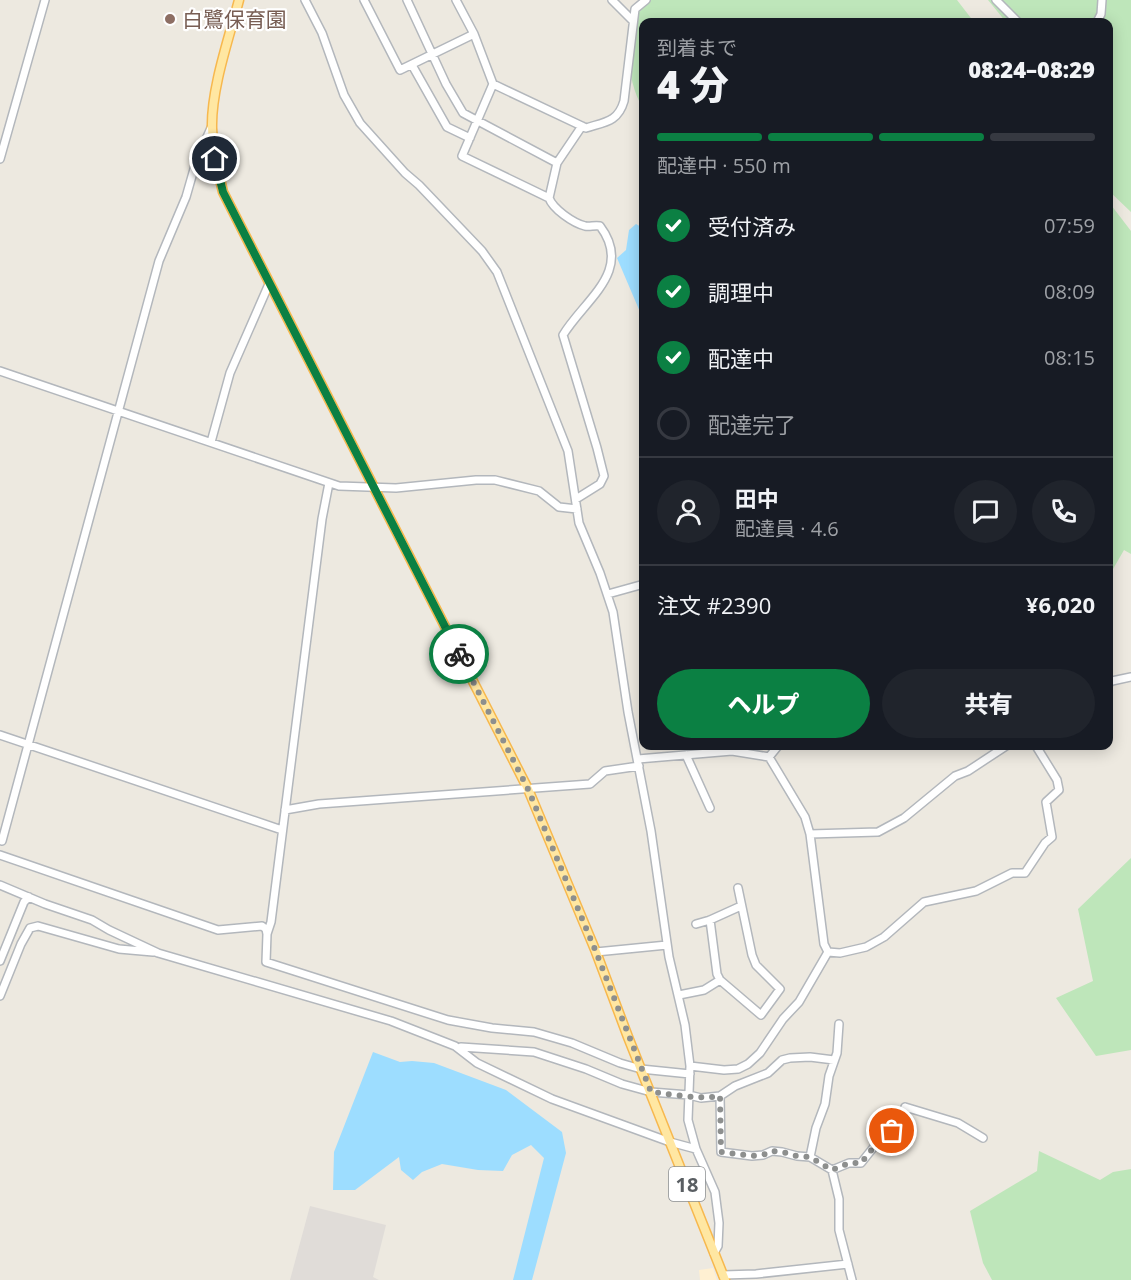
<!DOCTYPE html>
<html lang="ja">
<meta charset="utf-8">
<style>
:root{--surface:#171b24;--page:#20242c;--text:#f1f3f6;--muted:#9ea1a6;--line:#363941;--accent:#0b8043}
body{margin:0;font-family:"Open Sans","Noto Sans JP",sans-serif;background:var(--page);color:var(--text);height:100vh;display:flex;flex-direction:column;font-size:22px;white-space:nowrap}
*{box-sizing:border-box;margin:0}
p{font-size:20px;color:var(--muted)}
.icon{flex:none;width:33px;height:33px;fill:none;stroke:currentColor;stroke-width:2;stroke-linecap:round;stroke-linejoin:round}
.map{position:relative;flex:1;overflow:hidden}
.sheet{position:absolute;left:639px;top:18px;width:474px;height:732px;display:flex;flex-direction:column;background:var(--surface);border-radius:12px;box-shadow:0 3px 15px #0003}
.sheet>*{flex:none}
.pin{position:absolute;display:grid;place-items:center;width:51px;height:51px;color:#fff;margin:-26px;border:3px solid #fff;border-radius:50%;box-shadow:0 2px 6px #0007}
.courier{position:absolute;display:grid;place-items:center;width:60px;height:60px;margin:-30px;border:4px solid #0b8043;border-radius:50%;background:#fff;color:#222;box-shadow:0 2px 8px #0007}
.headline em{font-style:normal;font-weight:800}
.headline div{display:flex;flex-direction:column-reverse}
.headline{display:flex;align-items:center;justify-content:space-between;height:102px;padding:0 18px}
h1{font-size:39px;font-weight:800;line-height:45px}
.bar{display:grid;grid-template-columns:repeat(4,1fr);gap:9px 6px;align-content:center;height:72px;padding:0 18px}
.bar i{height:8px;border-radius:4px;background:var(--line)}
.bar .active{background:var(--accent)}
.bar p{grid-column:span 4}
.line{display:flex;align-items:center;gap:15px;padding:0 18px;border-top:2px solid var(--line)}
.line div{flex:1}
.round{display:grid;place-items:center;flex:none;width:63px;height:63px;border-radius:32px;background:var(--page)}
ol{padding:0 18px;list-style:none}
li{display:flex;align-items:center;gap:18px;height:66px}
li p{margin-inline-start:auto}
li .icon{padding:6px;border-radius:50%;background:var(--accent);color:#fff;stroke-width:4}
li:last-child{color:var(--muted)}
li i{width:33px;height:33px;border:3px solid var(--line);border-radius:50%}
.cta{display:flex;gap:12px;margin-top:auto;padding:12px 18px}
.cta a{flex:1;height:69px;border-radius:36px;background:var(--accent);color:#fff;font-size:24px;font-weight:800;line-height:69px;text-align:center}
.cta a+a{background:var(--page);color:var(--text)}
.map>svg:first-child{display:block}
.commercial{fill:#fff0d2}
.industrial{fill:#e0dcd8}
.green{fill:#bee6ba}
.water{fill:#9dddff}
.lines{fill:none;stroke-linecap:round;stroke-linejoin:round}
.minor-casing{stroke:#b3b7bc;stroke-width:10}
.major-casing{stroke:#f7b84e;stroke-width:11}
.minor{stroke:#fff;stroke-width:7}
.major{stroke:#ffe7a2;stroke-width:8}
.done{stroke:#8d8f8e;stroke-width:6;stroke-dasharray:0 10.8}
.route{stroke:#0b8043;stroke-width:8}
.education-dot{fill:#8d6e63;stroke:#fff;stroke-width:2}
.labels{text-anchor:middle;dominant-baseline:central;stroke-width:4.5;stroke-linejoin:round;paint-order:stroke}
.shield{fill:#fff;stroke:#8b8e91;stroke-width:1.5}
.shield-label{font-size:20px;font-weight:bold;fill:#595e62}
.education-label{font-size:21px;fill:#785e54;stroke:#fff;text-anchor:start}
</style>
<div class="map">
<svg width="1131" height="1280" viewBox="0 0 1131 1280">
<rect width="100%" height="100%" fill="#ede9e0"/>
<path class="commercial" d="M713,1268L717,1280H700L699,1270Z"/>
<path class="industrial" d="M310,1206L386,1225L373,1277L379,1280H290Z"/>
<path class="green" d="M645,0H957L974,22H644L643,108C630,88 626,55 631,30C633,20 640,9 645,0Z
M988,0H1131V212L1109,191L1108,22H1006Z
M1108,201L1131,231V554L1124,550L1109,576Z
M1131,858V1050L1096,1056L1056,998L1093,981L1078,909Z
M1039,1151L1100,1180L1113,1172L1131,1169V1280H992L983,1263L970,1211L1037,1171Z"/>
<path class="water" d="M636,224L643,228V319L617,258L626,250L629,230Z
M373,1052L400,1062L412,1061L434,1063L506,1090L562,1132L566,1153L532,1280H513L544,1158L531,1145L512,1155L503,1171L478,1170L442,1164L422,1172L413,1180L401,1170L399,1157L355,1190H333L334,1152Z"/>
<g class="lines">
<g class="minor-casing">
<path id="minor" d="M305,0L322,33L344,95L360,123L405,173L419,185L482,251L497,272L568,451L579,523L600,573L613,612L628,712L651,831L669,957L685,1025L690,1066L688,1120L696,1149L715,1192L719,1223L718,1246L714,1253
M364,0L400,70L474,34
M407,0L446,84L463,113L557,163
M456,0L474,34L493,84L462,156L549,198C553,209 573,223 585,226C590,227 594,225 600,226C634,271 584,300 563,335L597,448L604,476L600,484L576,499
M612,0L633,21
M996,0L1018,22
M1097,22L1101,14L1102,0
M412,65L447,127L470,138
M493,84L586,128C605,122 618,122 624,101L635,9L646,0
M0,159L45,0
M549,198L557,163L582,126
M0,371L339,486L396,488L476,480H495L539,491L559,507L577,509
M211,442L230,373L269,284
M329,483L322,519L271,922L267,934L266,962L448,1020L492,1028L534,1032L572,1043L620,1063L641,1069L690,1074
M608,594L644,584
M1108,684L1112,681L1131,677
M0,735L282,830
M686,755L710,808
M769,757L778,746
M638,759L732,751L769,757L805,817L810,834L824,944L828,952
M285,810L319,804L590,784L605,771L639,766
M810,834L878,832L904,818L955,776L968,771L1006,746
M2,841L159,261L186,197L196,162L211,128
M0,855L218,930L262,926L266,929L267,934
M0,885L45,904L92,920L109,930L158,953L391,1021L455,1046L477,1063L552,1099L670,1142L696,1149
M710,920L717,974L720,980
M696,924L710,920L741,906
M596,952L667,945
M828,952L840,953L866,947L884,937L924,902L976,891L1012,873H1025L1045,843L1052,837L1046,802L1059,790L1057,780L1036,746
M0,961L24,902L29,897
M679,995L704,990L720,980L761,1015L780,989L756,965L752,955L738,888
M0,996L21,944L30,928L38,926L119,949L153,952
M461,1047L534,1052L586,1069L622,1084L651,1092L689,1095L701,1098L720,1096L735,1086L768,1073L782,1060L790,1058L810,1057L834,1060
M690,1066L724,1070L738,1069L748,1064L760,1053L783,1019L799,1002L828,952
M720,1096L721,1152L752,1156L763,1155L772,1151L782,1152L797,1156L810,1157L832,1170L839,1199V1230L852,1280
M810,1157L816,1128L825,1104L829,1076L837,1053L839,1024
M832,1170L849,1163H861L881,1138L899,1130L905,1107L958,1123L983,1138
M723,1275L756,1274L848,1264"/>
</g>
<g class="major-casing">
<path id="major" d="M239,0C229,38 211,89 212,128C213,150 218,171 223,192L528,789L596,952L628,1037L725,1280"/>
</g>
<use href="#minor" class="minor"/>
<use href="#major" class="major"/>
</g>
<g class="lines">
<path class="done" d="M459,654L528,789L596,952L651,1092C673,1094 698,1100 720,1096L721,1152L752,1156L763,1155L772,1151L782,1152L797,1156L810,1157L832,1170L849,1163H861L881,1138L892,1131"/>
<path class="route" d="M215,159L223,192L459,654"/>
</g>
<circle class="education-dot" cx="170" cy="19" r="6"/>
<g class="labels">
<rect class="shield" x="669" y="1167" width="36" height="34" rx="4.5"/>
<g class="shield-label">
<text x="687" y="1184">18</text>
</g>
<g class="education-label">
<text x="182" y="19">白鷺保育園</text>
</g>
</g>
</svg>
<div class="pin" style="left:892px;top:1131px;background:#ea580c"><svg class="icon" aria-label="bag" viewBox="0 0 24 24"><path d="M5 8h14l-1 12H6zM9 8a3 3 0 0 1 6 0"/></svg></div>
<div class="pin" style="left:215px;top:159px;background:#1f2937"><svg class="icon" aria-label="home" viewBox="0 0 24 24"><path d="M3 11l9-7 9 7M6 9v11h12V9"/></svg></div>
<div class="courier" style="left:459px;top:654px"><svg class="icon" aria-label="bike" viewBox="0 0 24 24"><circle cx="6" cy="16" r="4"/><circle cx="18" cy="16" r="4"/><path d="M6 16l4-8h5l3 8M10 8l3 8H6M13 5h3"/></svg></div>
<section class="sheet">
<div class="headline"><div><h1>4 分</h1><p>到着まで</p></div><em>08:24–08:29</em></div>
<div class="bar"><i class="active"></i><i class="active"></i><i class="active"></i><i></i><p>配達中 · 550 m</p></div>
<ol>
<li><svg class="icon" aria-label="check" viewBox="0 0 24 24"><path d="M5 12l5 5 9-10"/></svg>受付済み<p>07:59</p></li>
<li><svg class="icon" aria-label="check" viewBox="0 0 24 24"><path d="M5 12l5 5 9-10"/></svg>調理中<p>08:09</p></li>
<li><svg class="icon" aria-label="check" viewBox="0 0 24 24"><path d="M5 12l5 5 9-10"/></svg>配達中<p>08:15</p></li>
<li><i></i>配達完了</li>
</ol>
<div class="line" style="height:108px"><a class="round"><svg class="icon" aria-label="person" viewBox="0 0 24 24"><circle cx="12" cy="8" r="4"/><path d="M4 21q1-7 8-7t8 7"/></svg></a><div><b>田中</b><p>配達員 · 4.6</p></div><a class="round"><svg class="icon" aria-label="chat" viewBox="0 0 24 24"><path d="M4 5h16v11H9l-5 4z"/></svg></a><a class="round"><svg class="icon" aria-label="phone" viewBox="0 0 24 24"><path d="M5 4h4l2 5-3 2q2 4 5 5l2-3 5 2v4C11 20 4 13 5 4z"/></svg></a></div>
<div class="line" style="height:78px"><div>注文 #2390</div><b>¥6,020</b></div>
<div class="cta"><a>ヘルプ</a><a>共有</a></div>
</section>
</div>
